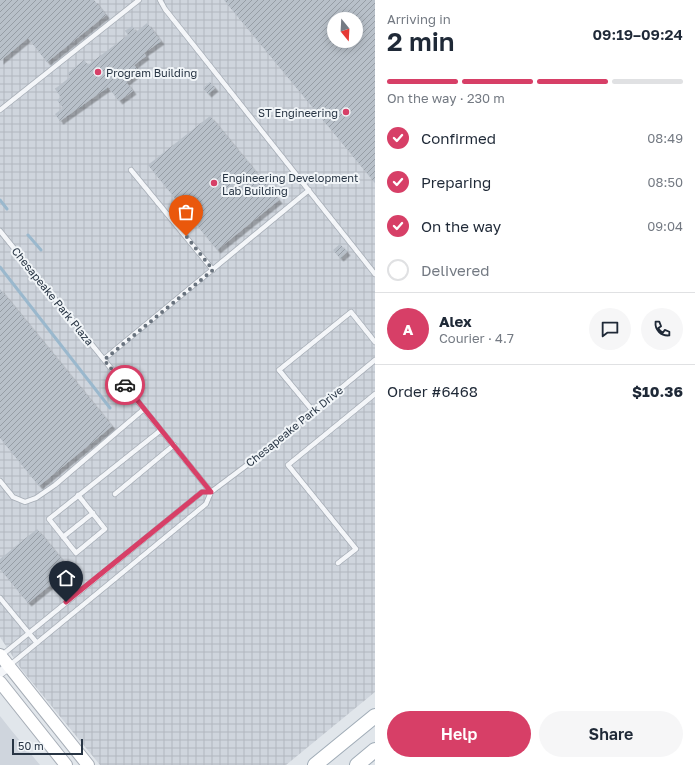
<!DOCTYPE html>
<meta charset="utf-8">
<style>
:root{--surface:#fff;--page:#f6f6f7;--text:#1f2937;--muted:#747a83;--line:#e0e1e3;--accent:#d73f67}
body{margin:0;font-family:"Golos Text",sans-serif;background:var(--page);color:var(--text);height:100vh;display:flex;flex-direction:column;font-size:15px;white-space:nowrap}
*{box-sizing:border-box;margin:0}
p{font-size:13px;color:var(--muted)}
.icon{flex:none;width:22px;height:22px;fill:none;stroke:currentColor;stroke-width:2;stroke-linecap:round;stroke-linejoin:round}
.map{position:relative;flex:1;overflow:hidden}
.details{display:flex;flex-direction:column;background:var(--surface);width:320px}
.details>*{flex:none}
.needle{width:26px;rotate:162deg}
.fabs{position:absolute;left:327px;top:12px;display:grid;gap:8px}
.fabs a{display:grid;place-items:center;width:36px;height:36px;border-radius:50%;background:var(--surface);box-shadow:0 2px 10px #0003;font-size:20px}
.scale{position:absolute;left:12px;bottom:10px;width:71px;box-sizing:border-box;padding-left:4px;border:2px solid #283544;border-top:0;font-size:11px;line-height:14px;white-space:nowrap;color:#283544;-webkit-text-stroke:3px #f1f5f8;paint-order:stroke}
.pin{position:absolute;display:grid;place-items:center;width:34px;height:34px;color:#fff;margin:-41px -17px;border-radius:50% 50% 50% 0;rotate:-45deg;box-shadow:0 0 4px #0007}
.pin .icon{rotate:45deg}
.courier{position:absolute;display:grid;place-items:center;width:40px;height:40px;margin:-20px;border:3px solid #d73f67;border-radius:50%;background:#fff;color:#222;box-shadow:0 1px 5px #0007}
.headline em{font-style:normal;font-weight:600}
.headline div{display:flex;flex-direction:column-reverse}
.headline{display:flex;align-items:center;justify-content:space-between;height:68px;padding:0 12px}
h1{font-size:26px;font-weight:600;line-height:30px}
.bar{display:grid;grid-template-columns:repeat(4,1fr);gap:6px 4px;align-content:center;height:48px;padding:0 12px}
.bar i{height:5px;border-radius:3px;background:var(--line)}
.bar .current{background:var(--accent)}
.bar p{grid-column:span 4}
.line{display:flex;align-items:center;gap:10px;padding:0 12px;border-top:1px solid var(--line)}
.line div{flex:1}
.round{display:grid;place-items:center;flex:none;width:42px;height:42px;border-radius:21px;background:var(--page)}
ol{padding:0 12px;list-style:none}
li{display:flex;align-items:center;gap:12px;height:44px}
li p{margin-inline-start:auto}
li .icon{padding:4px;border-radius:50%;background:var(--accent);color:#fff;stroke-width:4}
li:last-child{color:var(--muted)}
li i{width:22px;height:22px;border:2px solid var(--line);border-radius:50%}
.action{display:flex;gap:8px;margin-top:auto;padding:8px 12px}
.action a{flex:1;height:46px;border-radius:24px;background:var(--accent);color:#fff;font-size:16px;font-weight:600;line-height:46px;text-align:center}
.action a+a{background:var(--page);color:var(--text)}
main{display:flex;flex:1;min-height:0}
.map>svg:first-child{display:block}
.built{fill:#cfd5dd}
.industrial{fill:url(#industrial-grid);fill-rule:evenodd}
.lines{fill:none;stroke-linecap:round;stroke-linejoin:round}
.stream{stroke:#9ab8cd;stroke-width:3}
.building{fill:url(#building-hatch);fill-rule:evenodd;filter:url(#shadow)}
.lane-casing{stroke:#a6adb6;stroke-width:6}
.street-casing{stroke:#a6adb6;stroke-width:10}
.secondary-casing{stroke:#a6adb6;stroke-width:14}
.primary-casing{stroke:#a0acb7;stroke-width:16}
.lane{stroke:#f4f6f9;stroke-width:4.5}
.street{stroke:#f4f6f9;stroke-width:9}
.secondary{stroke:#fff;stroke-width:12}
.primary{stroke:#fff;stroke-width:14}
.done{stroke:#69737e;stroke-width:4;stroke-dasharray:0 7.2}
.route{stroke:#d73f67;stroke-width:5}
.poi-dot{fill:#d73f67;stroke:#f1f5f8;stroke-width:1.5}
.labels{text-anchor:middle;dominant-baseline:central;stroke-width:4;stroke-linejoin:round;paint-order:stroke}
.poi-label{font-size:11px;fill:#283544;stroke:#f1f5f8;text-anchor:start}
.street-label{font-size:11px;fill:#283544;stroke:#f1f5f8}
</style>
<main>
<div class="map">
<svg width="375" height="765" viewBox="0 0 375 765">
<defs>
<pattern id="industrial-grid" width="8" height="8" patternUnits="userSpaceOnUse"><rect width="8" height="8" fill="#cfd5dd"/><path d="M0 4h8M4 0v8" fill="none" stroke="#b2b7bf"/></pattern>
<pattern id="building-hatch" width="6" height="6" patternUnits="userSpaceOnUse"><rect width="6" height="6" fill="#b8c0c9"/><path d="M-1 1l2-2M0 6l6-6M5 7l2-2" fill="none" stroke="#969da5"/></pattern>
<filter id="shadow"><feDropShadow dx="3.5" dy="3.5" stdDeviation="0" flood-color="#0004"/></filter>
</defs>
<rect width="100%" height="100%" fill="#e1e6eb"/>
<path class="built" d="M0,716L11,730L40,765H0Z"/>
<path class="industrial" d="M0,0H375V692L286,765H100L21,669L0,637ZM334,19H356V41H334Z"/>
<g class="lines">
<path class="stream" d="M0,200L7,209
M28,235L41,250
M0,267L110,408"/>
</g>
<path class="building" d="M0,0H94L106,15L47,62L28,38L0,61Z
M224,0H375V183ZM334,19H356V41H334Z
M147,23L161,41L144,53L146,56L134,65L139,72L126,82L133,91L119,101L108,87L60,121L55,114L63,108L57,100L61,97L55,89L70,77L68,73L84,60L88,65L128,35L125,31L132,26L136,32Z
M210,82L215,88L208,94L203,88Z
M210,116L279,200L217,250L148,165Z
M340,244L347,252L340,258L333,250Z
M0,289L112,426L39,486L0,438Z
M37,529L70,569L28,603L0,569V559Z"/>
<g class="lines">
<g class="lane-casing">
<path id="lane" d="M160,0L165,9L375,274
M0,110L139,0
M131,170L213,270
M0,231L211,492
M104,359L309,190
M313,411L279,370L351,312L375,342
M0,481L13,497L25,502L36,498L55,485L144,409
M115,494L174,445
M78,495L105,529L76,553L49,519L161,430
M63,537L93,513
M338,563L356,549L288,465L375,394
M0,598L37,643
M2,655L202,492H211
M10,665L206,504L211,492L255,459L375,360"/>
</g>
<g class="street-casing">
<path id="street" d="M0,673L8,667"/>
</g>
<g class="secondary-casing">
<path id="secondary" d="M0,655L88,765
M0,682L66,765"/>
</g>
<g class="primary-casing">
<path id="primary" d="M315,765L375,716
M357,765L375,750"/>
</g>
<use href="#lane" class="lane"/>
<use href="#street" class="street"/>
<use href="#secondary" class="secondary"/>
<use href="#primary" class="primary"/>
</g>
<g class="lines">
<path class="done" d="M125,385L104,360L213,270L186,236"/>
<path class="route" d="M66,602L202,492H211L125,385"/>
</g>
<g class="poi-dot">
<circle cx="98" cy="72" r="4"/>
<circle cx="346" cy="112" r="4"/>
<circle cx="214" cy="183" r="4"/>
</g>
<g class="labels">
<g class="poi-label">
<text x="106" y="72">Program Building</text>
<text x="338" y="112" text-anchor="end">ST Engineering</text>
<text x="222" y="177">Engineering Development<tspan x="222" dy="13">Lab Building</tspan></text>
</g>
<g class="street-label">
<text transform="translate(53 296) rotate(51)">Chesapeake Park Plaza</text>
<text transform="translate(294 426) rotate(-39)">Chesapeake Park Drive</text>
</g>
</g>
</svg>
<div class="fabs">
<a><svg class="needle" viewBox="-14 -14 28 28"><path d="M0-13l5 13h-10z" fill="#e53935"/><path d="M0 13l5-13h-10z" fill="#747a83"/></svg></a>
</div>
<div class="scale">50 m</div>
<div class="pin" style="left:186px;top:236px;background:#ea580c"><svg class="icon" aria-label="bag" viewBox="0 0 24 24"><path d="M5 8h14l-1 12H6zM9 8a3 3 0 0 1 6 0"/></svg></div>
<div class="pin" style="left:66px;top:602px;background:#1f2937"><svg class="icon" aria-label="home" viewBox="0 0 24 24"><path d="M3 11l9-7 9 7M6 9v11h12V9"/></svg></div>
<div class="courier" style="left:125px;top:385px"><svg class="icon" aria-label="car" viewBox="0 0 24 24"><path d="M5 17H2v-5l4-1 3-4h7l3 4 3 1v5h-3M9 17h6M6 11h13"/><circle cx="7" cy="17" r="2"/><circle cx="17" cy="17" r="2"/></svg></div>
</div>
<section class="details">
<div class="headline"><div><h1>2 min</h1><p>Arriving in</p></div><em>09:19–09:24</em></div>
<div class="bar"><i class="current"></i><i class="current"></i><i class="current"></i><i></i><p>On the way · 230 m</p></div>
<ol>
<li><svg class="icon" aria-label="check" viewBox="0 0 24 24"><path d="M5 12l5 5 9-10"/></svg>Confirmed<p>08:49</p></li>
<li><svg class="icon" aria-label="check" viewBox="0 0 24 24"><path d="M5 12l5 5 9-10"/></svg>Preparing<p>08:50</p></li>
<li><svg class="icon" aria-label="check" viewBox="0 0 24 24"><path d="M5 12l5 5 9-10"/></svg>On the way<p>09:04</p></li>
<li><i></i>Delivered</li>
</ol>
<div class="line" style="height:72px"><b class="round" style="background:var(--accent);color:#fff">A</b><div><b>Alex</b><p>Courier · 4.7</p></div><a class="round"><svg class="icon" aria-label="chat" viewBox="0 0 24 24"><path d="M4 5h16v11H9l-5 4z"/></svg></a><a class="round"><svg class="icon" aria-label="phone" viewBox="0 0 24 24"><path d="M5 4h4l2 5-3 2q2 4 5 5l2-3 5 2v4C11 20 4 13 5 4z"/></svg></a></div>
<div class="line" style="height:52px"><div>Order #6468</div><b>$10.36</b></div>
<div class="action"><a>Help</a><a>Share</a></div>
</section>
</main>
